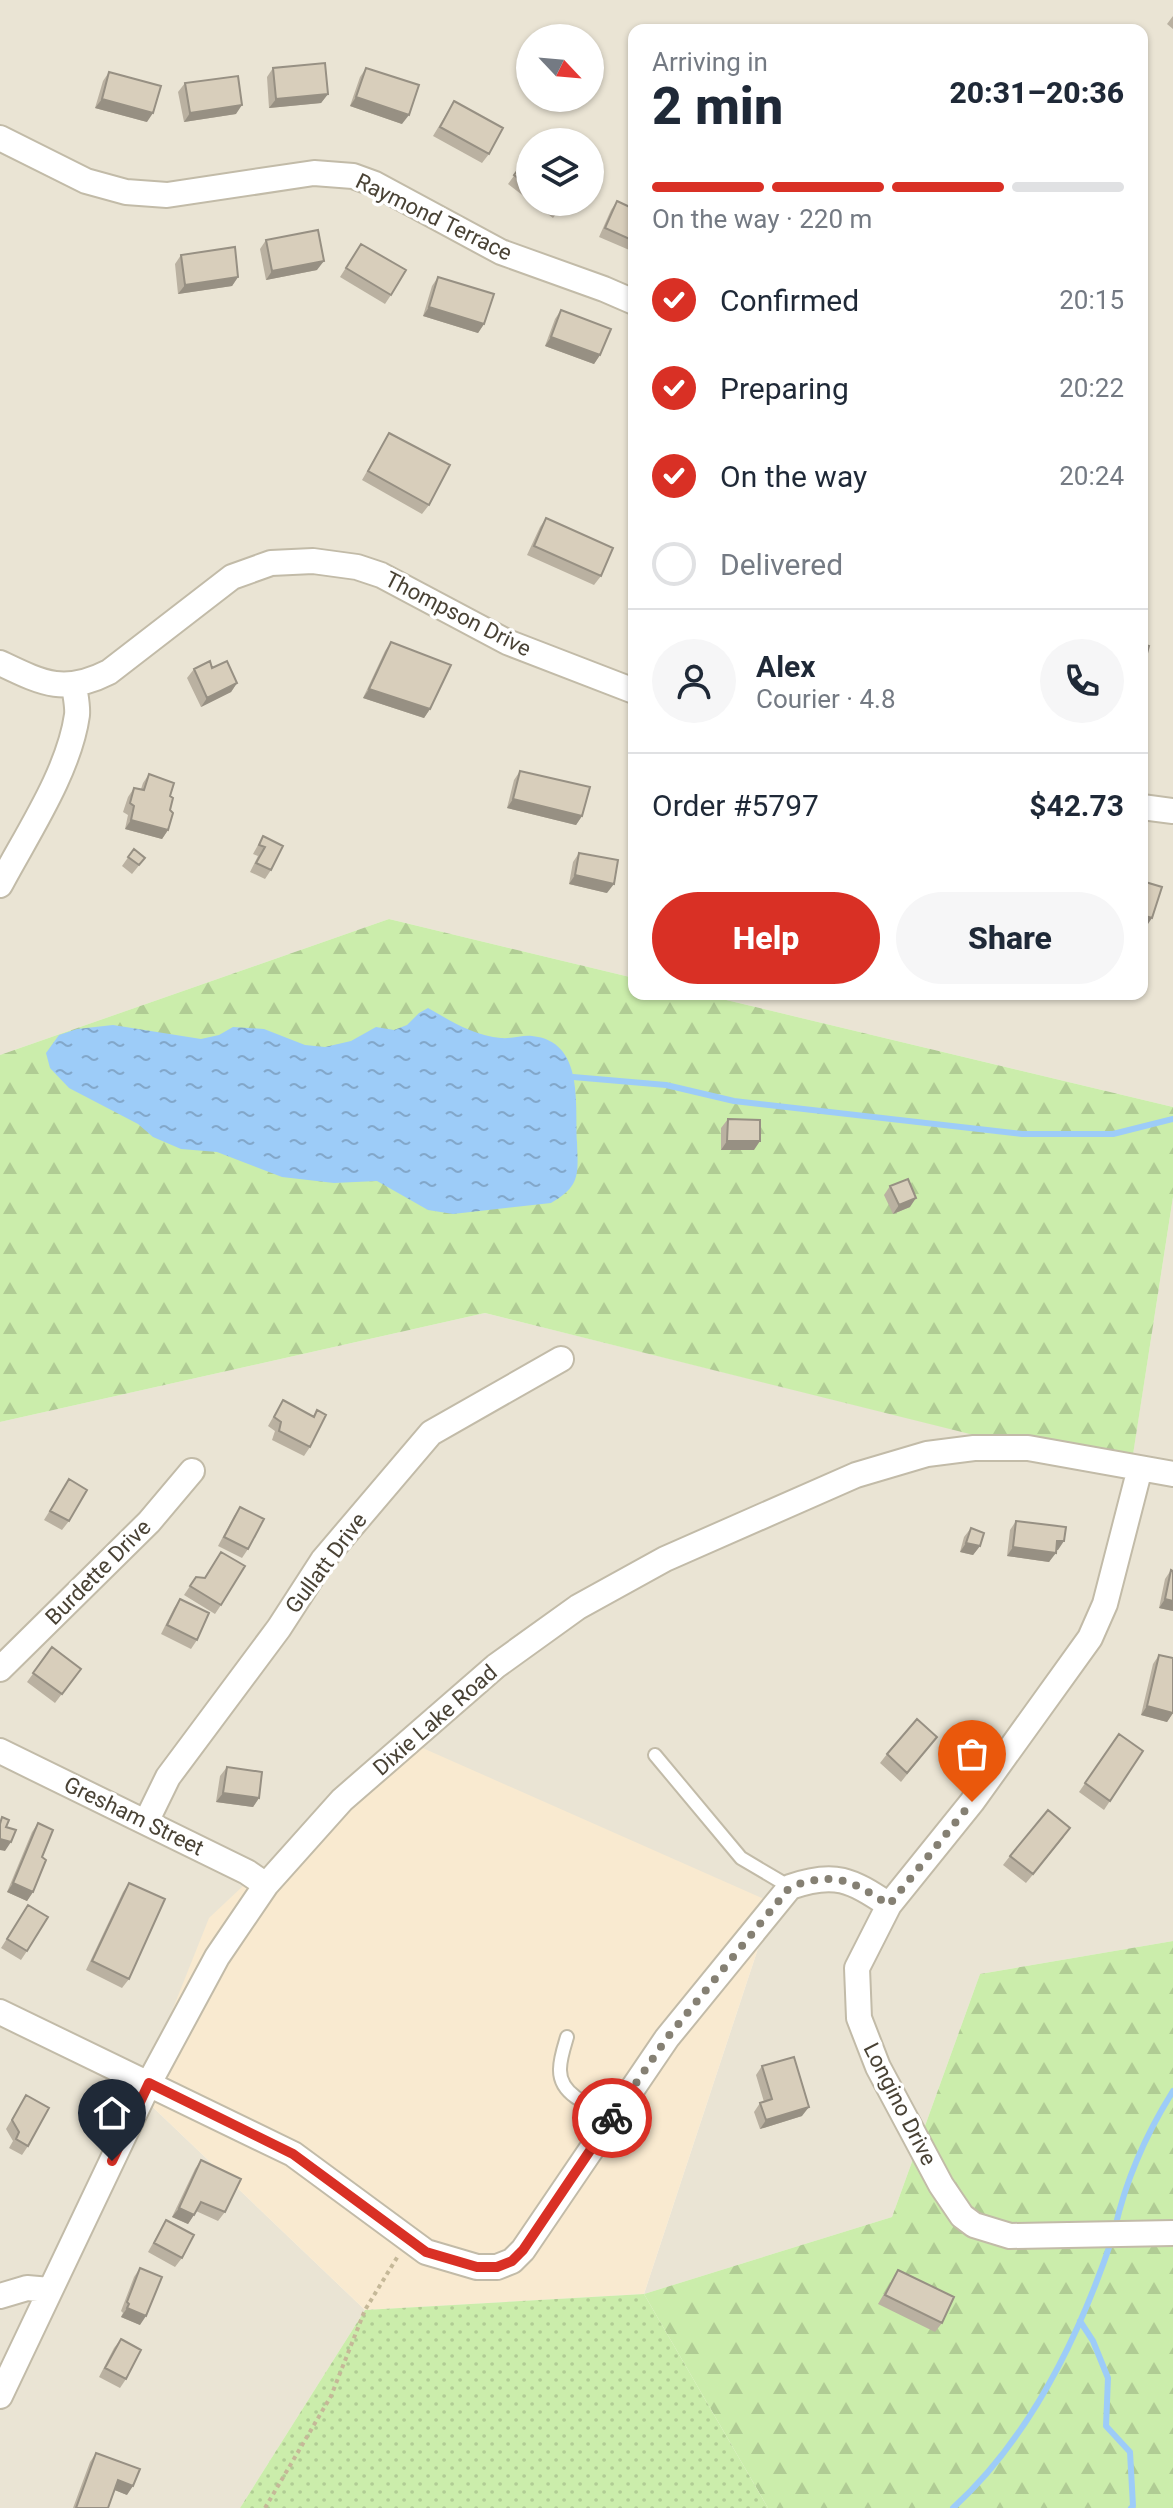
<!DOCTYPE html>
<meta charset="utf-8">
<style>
:root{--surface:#fff;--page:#f6f6f7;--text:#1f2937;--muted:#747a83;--line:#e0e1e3;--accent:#d93025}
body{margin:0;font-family:Roboto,sans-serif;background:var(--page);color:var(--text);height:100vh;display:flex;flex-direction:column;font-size:30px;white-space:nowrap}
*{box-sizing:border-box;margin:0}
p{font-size:26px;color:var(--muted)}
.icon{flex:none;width:44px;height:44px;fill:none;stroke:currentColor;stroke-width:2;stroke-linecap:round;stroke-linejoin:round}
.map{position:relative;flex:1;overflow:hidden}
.sheet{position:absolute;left:628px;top:24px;width:520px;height:976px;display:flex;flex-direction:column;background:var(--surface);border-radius:16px;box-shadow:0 2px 6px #0004}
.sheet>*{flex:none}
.needle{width:52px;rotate:116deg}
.controls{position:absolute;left:516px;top:24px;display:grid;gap:16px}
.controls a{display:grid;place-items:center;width:88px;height:88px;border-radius:50%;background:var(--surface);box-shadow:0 2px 6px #0004;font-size:40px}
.pin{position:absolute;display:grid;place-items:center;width:68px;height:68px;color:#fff;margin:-82px -34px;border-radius:50% 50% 50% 0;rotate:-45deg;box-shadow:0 0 8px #0007}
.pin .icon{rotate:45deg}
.courier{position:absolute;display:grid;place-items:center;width:80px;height:80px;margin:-40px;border:6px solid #d93025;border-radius:50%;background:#fff;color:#222;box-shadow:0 2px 10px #0007}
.headline em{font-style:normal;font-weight:800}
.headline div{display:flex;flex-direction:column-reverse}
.headline{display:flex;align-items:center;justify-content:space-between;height:136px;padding:0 24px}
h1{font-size:52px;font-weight:800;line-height:60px}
.bar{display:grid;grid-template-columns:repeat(4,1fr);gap:12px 8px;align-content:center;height:96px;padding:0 24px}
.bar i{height:10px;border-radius:6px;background:var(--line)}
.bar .current{background:var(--accent)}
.bar p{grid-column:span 4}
.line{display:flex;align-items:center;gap:20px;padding:0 24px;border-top:2px solid var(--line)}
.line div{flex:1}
.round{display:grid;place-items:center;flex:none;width:84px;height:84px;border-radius:42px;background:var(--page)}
ol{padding:0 24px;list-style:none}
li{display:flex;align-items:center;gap:24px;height:88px}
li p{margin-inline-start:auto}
li .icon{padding:8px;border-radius:50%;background:var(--accent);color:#fff;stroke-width:4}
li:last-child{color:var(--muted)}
li i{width:44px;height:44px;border:4px solid var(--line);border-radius:50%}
.button{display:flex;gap:16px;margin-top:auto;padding:16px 24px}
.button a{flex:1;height:92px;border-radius:48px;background:var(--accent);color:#fff;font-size:32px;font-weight:800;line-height:92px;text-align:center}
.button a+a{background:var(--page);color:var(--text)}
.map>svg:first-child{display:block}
.residential{fill:#eae4d4;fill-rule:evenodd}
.commercial{fill:#f9ead0}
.forest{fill:url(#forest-firs)}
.park{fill:url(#park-dots)}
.water{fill:url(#water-ripples)}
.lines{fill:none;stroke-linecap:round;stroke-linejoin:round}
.stream{stroke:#9dccf8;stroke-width:6}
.lane-casing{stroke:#c2bba8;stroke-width:16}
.street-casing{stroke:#c2bba8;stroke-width:28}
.path{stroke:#c5b898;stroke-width:4;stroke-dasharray:4 4;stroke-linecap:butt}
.lane{stroke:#fff;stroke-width:12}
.street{stroke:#fff;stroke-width:24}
.wall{fill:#bab1a1}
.shaded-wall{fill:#979083}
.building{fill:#d8cebb;stroke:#979083;stroke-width:2}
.done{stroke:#858073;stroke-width:8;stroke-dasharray:0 14.4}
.route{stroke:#d93025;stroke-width:10}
.labels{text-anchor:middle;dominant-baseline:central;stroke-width:7;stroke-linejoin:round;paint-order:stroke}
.street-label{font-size:22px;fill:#494235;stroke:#fff}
</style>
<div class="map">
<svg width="1173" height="2508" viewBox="0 0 1173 2508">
<defs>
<pattern id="forest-firs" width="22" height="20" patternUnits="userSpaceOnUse" patternTransform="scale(2)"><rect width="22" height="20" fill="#cbedab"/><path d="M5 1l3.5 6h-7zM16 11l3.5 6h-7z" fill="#b0cc94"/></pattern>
<pattern id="park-dots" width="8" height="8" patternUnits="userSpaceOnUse" patternTransform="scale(2)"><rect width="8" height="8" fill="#cbedab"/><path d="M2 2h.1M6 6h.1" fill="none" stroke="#b0cc94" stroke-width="1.8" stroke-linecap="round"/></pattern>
<pattern id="water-ripples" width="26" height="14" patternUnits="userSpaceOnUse" patternTransform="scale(2)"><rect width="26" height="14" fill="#9dccf8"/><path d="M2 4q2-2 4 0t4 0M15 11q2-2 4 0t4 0" fill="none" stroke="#82a7ca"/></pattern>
</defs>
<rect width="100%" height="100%" fill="#f5f2e7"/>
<path class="residential" d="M0,0H1173V1107L701,994H1142V30H634V978L389,919L0,1055ZM530,38H590V98H530ZM530,142H590V202H530Z
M1173,1197V1941L980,1974L892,2217L644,2294L773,1903L139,2094L365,2310L240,2508H0V1422L485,1313L1130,1473Z"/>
<path class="commercial" d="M400,1738L773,1903L644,2294L365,2310L139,2094L209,1918Z"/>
<path class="forest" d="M389,919L634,978V994H701L1173,1107V1197L1130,1474L485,1313L0,1422V1055Z
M1173,1941V2508H768L644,2294L892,2217L980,1974Z"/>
<path class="park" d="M644,2294L768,2508H240L365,2310Z"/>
<path class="water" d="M428,1008C451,1021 474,1036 501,1038C511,1039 522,1035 532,1036C584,1041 575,1103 577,1142C578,1174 581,1186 551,1203L453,1214L428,1210L377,1181L334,1183L282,1177L217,1152L181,1149L153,1137L138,1124L69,1088L50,1068L46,1053L59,1035L77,1029L113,1025L201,1039L219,1035L233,1027L264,1029L305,1045L325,1047L351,1041L376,1027L394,1030L407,1025L419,1013Z"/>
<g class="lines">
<path class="stream" d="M573,1077L666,1085L734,1101L1022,1134H1113L1173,1119
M1115,2228C1126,2179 1146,2134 1173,2091
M1080,2321L1093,2341L1108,2378L1106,2426L1130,2452L1133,2506L1131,2508
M953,2508C1031,2437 1079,2337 1112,2239"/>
<g class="lane-casing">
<path id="lane" d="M655,1755L741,1858L790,1887
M567,2037C564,2047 560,2059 560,2069C559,2097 594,2107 614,2115"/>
</g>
<g class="street-casing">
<path id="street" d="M0,138L86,181L126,192L167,195L314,173L353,176L375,184L501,252L604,289L634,302
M0,663C42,683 64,695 109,672L232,577L271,563L313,561L357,567L381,575L507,642L634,691
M1142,807L1173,811
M0,885C27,834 69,772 77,715C78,706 75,694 74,685
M1140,1468L1105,1604L1090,1638L972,1802L889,1905L857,1968L859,2018L878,2067L941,2185L962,2216L974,2225L1010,2236L1173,2233
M0,1669L149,1522L192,1471
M0,1751L247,1872L266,1885
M146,1822L168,1777L279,1628L323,1560L431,1433L561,1359
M0,2012L293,2154L426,2252L477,2267H497L512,2261L523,2250L667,2038L790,1887C835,1871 851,1880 889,1905
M0,2296L27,2288L50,2290
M0,2396L149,2083L217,1957L266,1885L342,1800L496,1666L578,1607L665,1559L856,1475L927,1454L974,1448H1028L1173,1474"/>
</g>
<path class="path" d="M265,2508L331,2396L365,2310L398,2256"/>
<use href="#lane" class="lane"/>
<use href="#street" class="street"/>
</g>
<path class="wall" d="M1173,16V29L1167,24Z
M273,68L328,94L321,103L269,108L267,77Z
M366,68L402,124L350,106L360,77Z
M109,72L147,122L95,108L103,81Z
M185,83L236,114L184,122L178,92Z
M454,101L489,154L482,163L433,136Z
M530,154V201L508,184Z
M617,201L634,209V252L599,237L611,210Z
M532,202H565L553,218Z
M266,240L317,270L266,280L260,249Z
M361,244L391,295L385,304L340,277Z
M181,255L238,277L232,286L178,294L175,264Z
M438,277L484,324L478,333L423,316L432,286Z
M561,310L600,355L594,364L545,346L555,319Z
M389,433L429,505L422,514L362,480Z
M546,518L601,576L594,585L527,555L540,527Z
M391,642L430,709L424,718L363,698L385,651Z
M212,668L237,683L231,692L201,707L187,678L194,669Z
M520,771L582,816L576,825L507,808L514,780Z
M149,774L170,796L168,830L162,839L125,829L128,815L123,812L128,797L134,788L141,789L143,783Z
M263,836L271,870L265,879L250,872L258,856L253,854Z
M134,849L145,858L132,874L122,866Z
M579,853L607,893L569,884L573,862Z
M728,1119L754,1150H721V1128Z
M890,1186L910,1207L893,1214L884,1195Z
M283,1400L313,1416L317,1410L310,1447L304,1456L272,1440L275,1431L268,1426Z
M69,1479V1521L62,1530L44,1520Z
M240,1507L248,1549L242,1558L218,1546L234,1516Z
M1016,1521L1058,1550H1056L1049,1562L1007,1556L1010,1530Z
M971,1528L980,1546L973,1555L960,1552L964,1537Z
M221,1552V1605L215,1614L184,1595L196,1577L204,1578Z
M1171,1570L1173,1611L1159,1608L1165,1579Z
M180,1599L197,1640L191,1649L161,1634L174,1608Z
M52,1647L81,1669L55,1703L27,1682Z
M1159,1655L1173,1658V1713L1167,1722L1141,1715L1153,1664Z
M1119,1734L1143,1751L1104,1810L1079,1792Z
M937,1737L901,1782L880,1763L887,1754Z
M227,1767L259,1798L253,1807L216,1802L220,1776Z
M38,1823L33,1892L27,1901L7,1892L32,1832Z
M1064,1837L1026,1883L1003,1865L1010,1856Z
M129,1883V1979L122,1988L86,1970L123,1892Z
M28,1905L27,1951L21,1960L1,1948Z
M762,2066L802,2116L760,2129L754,2112L760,2103L764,2102L756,2075Z
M26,2095L28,2146L22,2155L9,2148L13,2141L6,2129Z
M201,2160L225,2212L218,2221L196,2211L188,2224L172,2217L195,2169Z
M166,2220L182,2258L175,2267L148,2252Z
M140,2268V2325L121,2317L123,2313L121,2311L134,2277Z
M898,2270L942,2323L935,2332L878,2304Z
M121,2339L126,2379L120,2388L99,2377L114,2348Z
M96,2453L127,2495L115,2490L108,2508H73L90,2462Z"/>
<path class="shaded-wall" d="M328,94L321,103L269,108L276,99Z
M356,97L409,115L402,124L350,106Z
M102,99L153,113L147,122L95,108Z
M242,105L236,114L184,122L190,113Z
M324,261L317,270L266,280L272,271Z
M238,277L232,286L178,294L185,285Z
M429,307L484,324L478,333L423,316Z
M551,337L600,355L594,364L545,346Z
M237,683L231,692L201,707L207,698Z
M369,689L430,709L424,718L363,698Z
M513,799L582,816L576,825L507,808Z
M131,820L168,830L162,839L125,829Z
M575,875L614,884L607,893L569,884Z
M1142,915L1152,918L1146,927L1142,926Z
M727,1141H760L754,1150H721Z
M916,1198L910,1207L893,1214L899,1205Z
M1057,1541H1064L1058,1550H1051Z
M966,1543L980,1546L973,1555L960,1552Z
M1013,1547L1056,1553L1049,1562L1007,1556Z
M1165,1599L1173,1601V1611L1159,1608Z
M1147,1706L1173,1713L1167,1722L1141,1715Z
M223,1793L259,1798L253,1807L216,1802Z
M0,1839L11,1842L5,1851L0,1850Z
M13,1883L33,1892L27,1901L7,1892Z
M809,2107L802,2116L760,2129L766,2120Z
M179,2208L194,2215L188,2224L172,2217Z
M127,2308L146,2316L140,2325L121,2317Z
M118,2480L133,2486L127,2495L112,2489Z"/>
<path class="building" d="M325,63L328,94L276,99L273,68Z
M366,68L419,85L409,115L356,97Z
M109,72L161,86L153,113L102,99Z
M238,76L242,105L190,113L185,83Z
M454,101L503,128L489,154L440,127Z
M530,154V187L514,175Z
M617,201L634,209V241L605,228Z
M550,202H565L560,209Z
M318,230L324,261L272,271L266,240Z
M361,244L406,270L391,295L346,268Z
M235,247L238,277L185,285L181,255Z
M438,277L494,294L484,324L429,307Z
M561,310L611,329L600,355L551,337Z
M389,433L450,465L429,505L368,471Z
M546,518L613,548L601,576L534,546Z
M391,642L451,665L430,709L369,689Z
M1142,644L1149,646L1142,672Z
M210,661L212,668L227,661L237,683L207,698L194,669Z
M520,771L590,787L582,816L513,799Z
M149,774L174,783L170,796L173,798L170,810L173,813L168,830L131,820L134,806L130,803L134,788L144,790Z
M263,836L283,846L271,870L256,863L265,847L259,845Z
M134,849L145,858L139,865L128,857Z
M579,853L618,860L614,884L575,875Z
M1142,881L1162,887L1152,918L1142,915Z
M728,1119L760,1120V1141H727Z
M908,1179L916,1198L899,1205L890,1186Z
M283,1400L314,1417L317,1410L326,1415L310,1447L279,1431L281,1422L274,1417Z
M69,1479L87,1490L69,1521L50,1511Z
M240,1507L264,1519L248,1549L224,1537Z
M1016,1521L1066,1527L1064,1541H1057L1056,1553L1013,1547Z
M971,1528L984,1533L980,1546L966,1543Z
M221,1552L245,1566L221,1605L190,1586L196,1577L205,1578Z
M1171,1570L1173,1571V1601L1165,1599Z
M180,1599L209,1613L197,1640L167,1625Z
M52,1647L81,1669L62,1694L33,1673Z
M1159,1655L1173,1658V1713L1147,1706Z
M917,1719L937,1737L907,1773L887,1754Z
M1119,1734L1143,1751L1110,1801L1085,1783Z
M227,1767L262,1772L259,1798L223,1793Z
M1048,1810L1070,1828L1033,1874L1010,1856Z
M2,1817L9,1820L6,1827L16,1830L11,1842L0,1839V1824Z
M38,1823L53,1830L42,1857L46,1860L33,1892L13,1883Z
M129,1883L165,1899L129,1979L92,1961Z
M28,1905L48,1917L27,1951L7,1939Z
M794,2057L809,2107L766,2120L760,2103L772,2099L762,2066Z
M26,2095L49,2108L28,2146L16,2139L19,2132L12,2120Z
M201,2160L241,2179L225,2212L201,2202L194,2215L179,2208Z
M166,2220L194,2235L182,2258L154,2243Z
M140,2268L162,2277L146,2316L127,2308L129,2304L127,2302Z
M898,2270L954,2297L942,2323L885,2295Z
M121,2339L141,2350L126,2379L105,2368Z
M96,2453L140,2469L133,2486L118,2480L108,2508H76Z"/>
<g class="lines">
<path class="done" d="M612,2118L667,2038L790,1887C835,1871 851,1880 889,1905L972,1802"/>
<path class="route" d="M112,2161L149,2083L293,2154L426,2252L477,2267H497L512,2261L523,2250L612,2118"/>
</g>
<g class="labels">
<g class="street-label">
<text transform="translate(434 217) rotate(26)">Raymond Terrace</text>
<text transform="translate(458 614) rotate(27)">Thompson Drive</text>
<text transform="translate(326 1563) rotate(-53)">Gullatt Drive</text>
<text transform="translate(98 1572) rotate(-45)">Burdette Drive</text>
<text transform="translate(435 1720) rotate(-41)">Dixie Lake Road</text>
<text transform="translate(134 1816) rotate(26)">Gresham Street</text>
<text transform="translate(900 2104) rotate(63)">Longino Drive</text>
</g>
</g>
</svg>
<div class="controls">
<a><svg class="needle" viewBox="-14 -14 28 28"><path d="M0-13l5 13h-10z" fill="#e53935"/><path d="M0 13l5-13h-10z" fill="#747a83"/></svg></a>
<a><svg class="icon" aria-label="layers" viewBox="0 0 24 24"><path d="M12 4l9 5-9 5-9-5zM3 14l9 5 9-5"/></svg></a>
</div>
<div class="pin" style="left:972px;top:1802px;background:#ea580c"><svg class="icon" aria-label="bag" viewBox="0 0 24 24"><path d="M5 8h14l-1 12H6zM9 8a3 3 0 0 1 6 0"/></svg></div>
<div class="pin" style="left:112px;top:2161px;background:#1f2937"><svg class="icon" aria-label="home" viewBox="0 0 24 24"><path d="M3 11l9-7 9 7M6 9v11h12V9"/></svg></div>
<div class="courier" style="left:612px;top:2118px"><svg class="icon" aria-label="bike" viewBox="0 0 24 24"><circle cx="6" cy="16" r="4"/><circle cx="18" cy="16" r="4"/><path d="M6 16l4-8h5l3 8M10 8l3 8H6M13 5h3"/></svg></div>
<section class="sheet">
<div class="headline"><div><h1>2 min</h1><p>Arriving in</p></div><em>20:31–20:36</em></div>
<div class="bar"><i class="current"></i><i class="current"></i><i class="current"></i><i></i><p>On the way · 220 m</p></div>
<ol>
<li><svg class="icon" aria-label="check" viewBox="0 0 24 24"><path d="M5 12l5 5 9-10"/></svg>Confirmed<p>20:15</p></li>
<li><svg class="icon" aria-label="check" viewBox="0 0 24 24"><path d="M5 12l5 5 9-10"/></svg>Preparing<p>20:22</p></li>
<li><svg class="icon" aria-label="check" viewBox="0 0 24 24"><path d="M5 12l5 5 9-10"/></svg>On the way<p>20:24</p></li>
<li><i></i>Delivered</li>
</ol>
<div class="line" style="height:144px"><a class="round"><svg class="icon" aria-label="person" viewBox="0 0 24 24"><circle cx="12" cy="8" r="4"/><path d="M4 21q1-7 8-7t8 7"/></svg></a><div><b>Alex</b><p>Courier · 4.8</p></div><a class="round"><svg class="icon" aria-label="phone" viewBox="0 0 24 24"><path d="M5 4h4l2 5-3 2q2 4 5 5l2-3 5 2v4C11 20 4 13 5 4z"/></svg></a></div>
<div class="line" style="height:104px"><div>Order #5797</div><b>$42.73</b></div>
<div class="button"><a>Help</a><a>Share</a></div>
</section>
</div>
